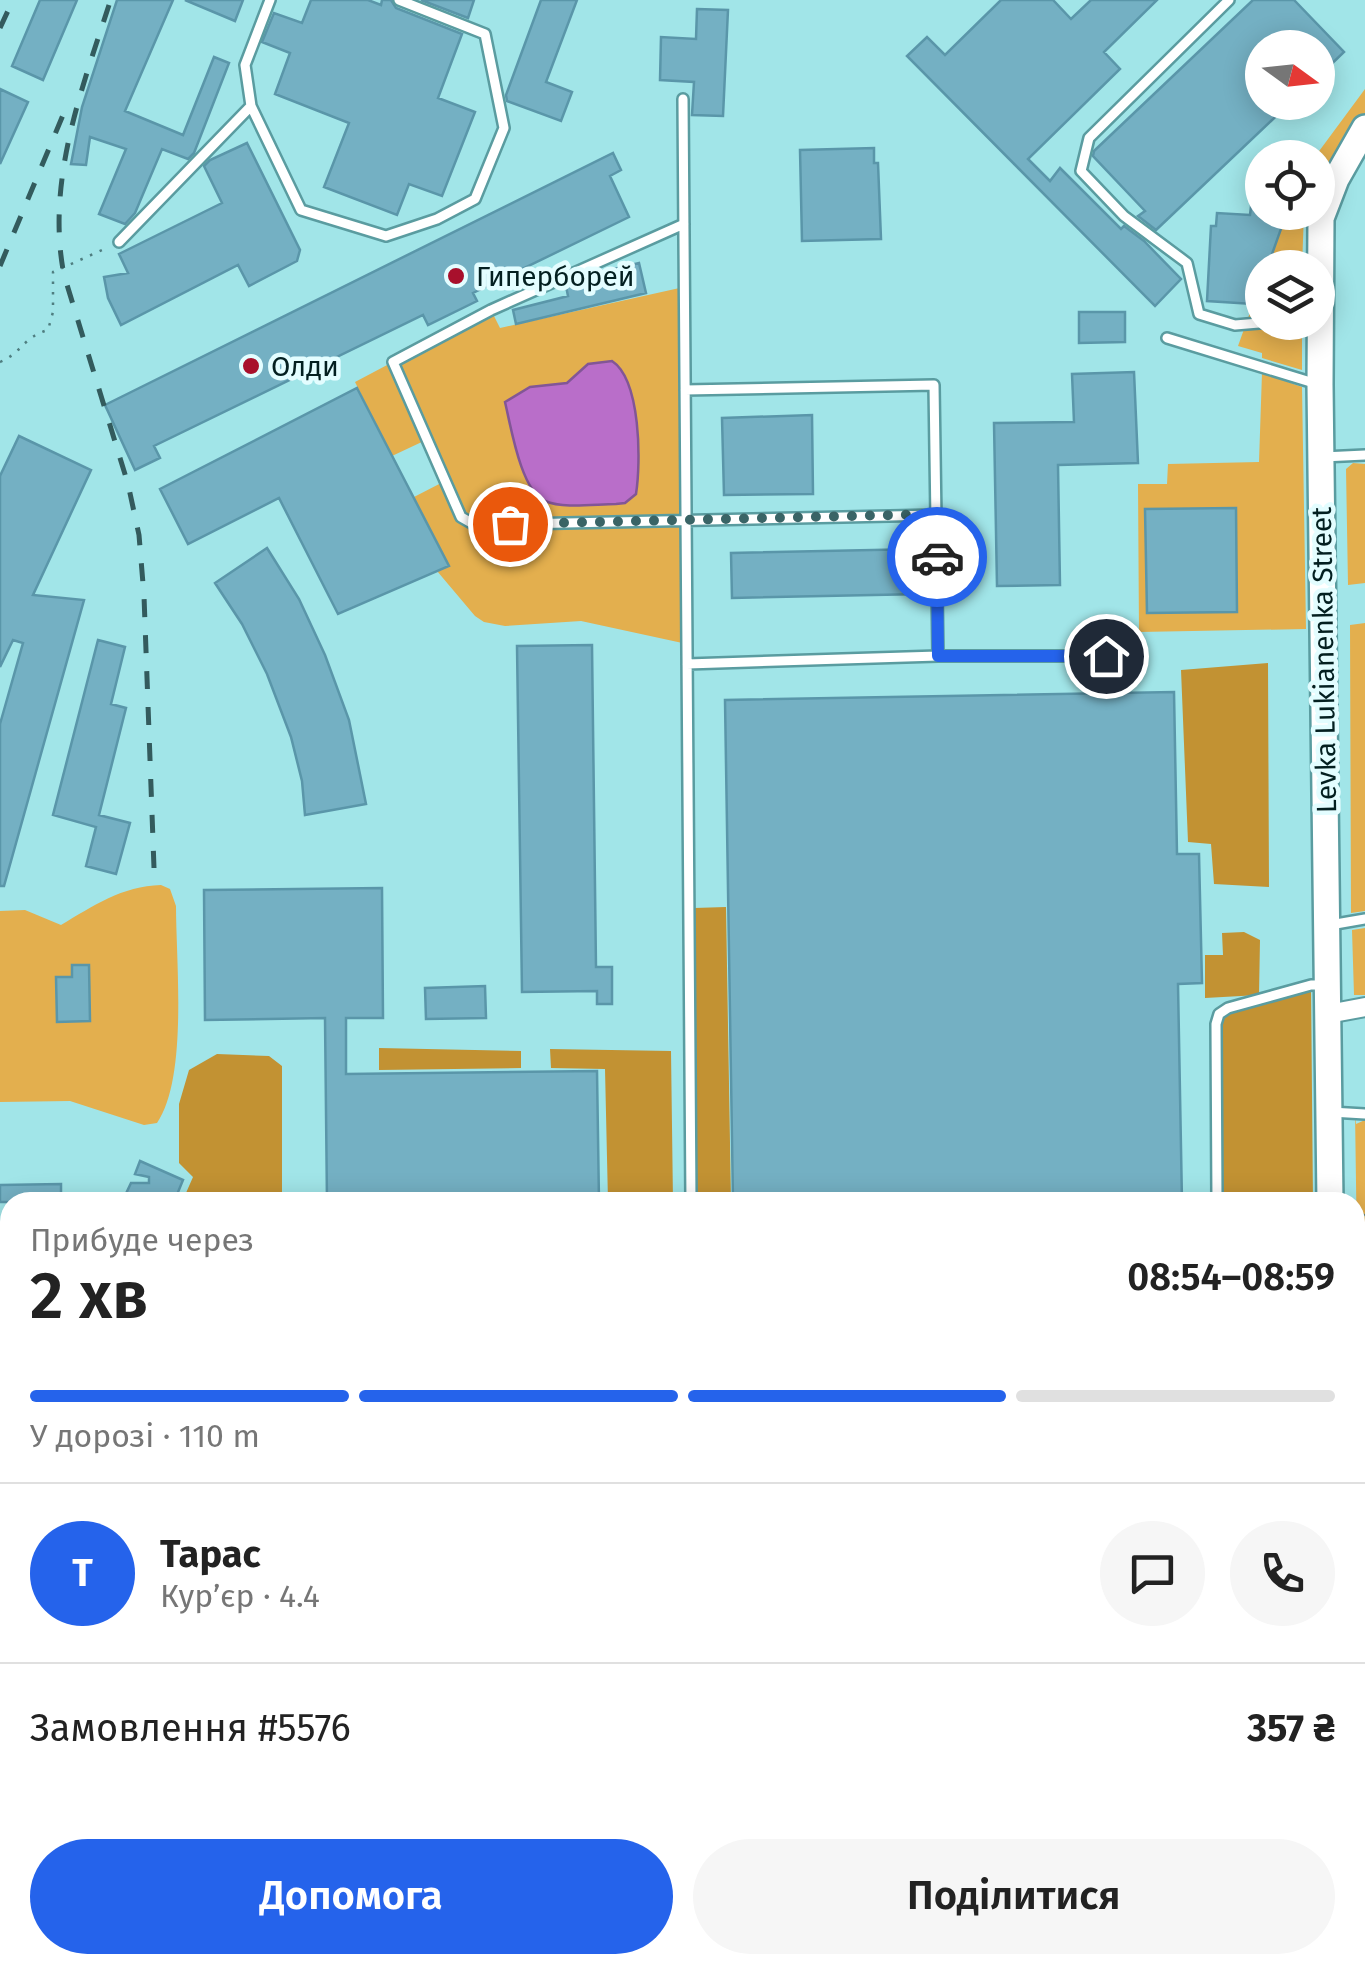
<!DOCTYPE html>
<html lang="uk">
<meta charset="utf-8">
<style>
:root{--surface:#fff;--page:#f6f6f6;--text:#222;--muted:#767676;--line:#e0e0e0;--accent:#2563eb}
body{margin:0;font-family:"Fira Sans",sans-serif;background:var(--page);color:var(--text);height:100vh;display:flex;flex-direction:column;font-size:38px;white-space:nowrap}
*{box-sizing:border-box;margin:0}
p{font-size:32px;color:var(--muted)}
.icon{flex:none;width:55px;height:55px;fill:none;stroke:currentColor;stroke-width:2;stroke-linecap:round;stroke-linejoin:round}
.map{position:relative;flex:1;overflow:hidden}
.details{position:absolute;left:0px;top:1192px;width:1365px;height:782px;display:flex;flex-direction:column;background:var(--surface);border-radius:30px 30px 0 0;box-shadow:0 5px 25px #0003}
.details>*{flex:none}
.needle{width:65px;rotate:105deg}
.tools{position:absolute;left:1245px;top:30px;display:grid;gap:20px}
.tools a{display:grid;place-items:center;width:90px;height:90px;border-radius:50%;background:var(--surface);box-shadow:0 5px 25px #0003;font-size:50px}
.pin{position:absolute;display:grid;place-items:center;width:85px;height:85px;color:#fff;margin:-42px;border:5px solid #fff;border-radius:50%;box-shadow:0 2px 10px #0007}
.courier{position:absolute;display:grid;place-items:center;width:100px;height:100px;margin:-50px;border:8px solid #2563eb;border-radius:50%;background:#fff;color:#222;box-shadow:0 2px 12px #0007}
.summary em{font-style:normal;font-weight:600}
.summary div{display:flex;flex-direction:column-reverse}
.summary{display:flex;align-items:center;justify-content:space-between;height:170px;padding:0 30px}
h1{font-size:65px;font-weight:600;line-height:75px}
.bar{display:grid;grid-template-columns:repeat(4,1fr);gap:15px 10px;align-content:center;height:120px;padding:0 30px}
.bar i{height:12px;border-radius:8px;background:var(--line)}
.bar .on{background:var(--accent)}
.bar p{grid-column:span 4}
.line{display:flex;align-items:center;gap:25px;padding:0 30px;border-top:2px solid var(--line)}
.line div{flex:1}
.round{display:grid;place-items:center;flex:none;width:105px;height:105px;border-radius:52px;background:var(--page)}
.cta{display:flex;gap:20px;margin-top:auto;padding:20px 30px}
.cta a{flex:1;height:115px;border-radius:60px;background:var(--accent);color:#fff;font-size:40px;font-weight:600;line-height:115px;text-align:center}
.cta a+a{background:var(--page);color:var(--text)}
.map>svg:first-child{display:block}
.green{fill:#e3af4e;fill-rule:evenodd}
.forest{fill:#c29233}
.water{fill:#b96ec9;stroke:#825696;stroke-width:2.5}
.building{fill:#74b0c3;stroke:#5a96a9;stroke-width:2.5}
.lines{fill:none;stroke-linecap:round;stroke-linejoin:round}
.lane-casing{stroke:#5a9ca0;stroke-width:14}
.street-casing{stroke:#5a9ca0;stroke-width:22}
.secondary-casing{stroke:#5a9ca0;stroke-width:30}
.primary-casing{stroke:#5a9ca0;stroke-width:32}
.path{stroke:#4f7e80;stroke-width:2.5;stroke-dasharray:2.5 8;stroke-linecap:butt}
.lane{stroke:#fff;stroke-width:9}
.street{stroke:#fff;stroke-width:18}
.secondary{stroke:#fff;stroke-width:25}
.primary{stroke:#fff;stroke-width:28}
.rail{stroke:#335b5d;stroke-width:5;stroke-dasharray:18 18;stroke-linecap:butt}
.done{stroke:#3a6466;stroke-width:10;stroke-dasharray:0 18}
.route{stroke:#2563eb;stroke-width:12}
.poi-dot{fill:#a8102c;stroke:#e3fdff;stroke-width:4}
.labels{text-anchor:middle;dominant-baseline:central;stroke-width:9;stroke-linejoin:round;paint-order:stroke}
.poi-label{font-size:28px;fill:#031f20;stroke:#e3fdff;text-anchor:start}
.street-label{font-size:28px;fill:#031f20;stroke:#e3fdff}
</style>
<div class="map">
<svg width="1365" height="1973" viewBox="0 0 1365 1973">
<rect width="100%" height="100%" fill="#a1e5e8"/>
<path class="green" d="M1365,89V115L1318,181V158H1314Z
M1287,213H1304L1302,267L1267,268Z
M1262,279V322L1302,323V370L1262,358V353L1238,346Z
M684,287L687,644L581,621L505,626L484,622L475,616L437,571L414,497L445,481L426,440L392,456L355,382L491,310L500,328ZM633,399L636,415V494L533,493L526,479L505,403Z
M1262,373L1302,387L1306,629L1139,632L1138,484H1167L1168,464L1259,462Z
M1353,463L1365,464V583L1348,585L1346,469Z
M1365,623V911L1351,913L1350,625Z
M161,885L170,889L176,906C176,963 188,1078 157,1123L144,1125L70,1101L0,1102V911L25,910L61,925C93,906 122,886 161,885Z
M1365,928V995H1354L1352,930Z
M1355,1112L1356,1124L1365,1120V1396L1359,1392Z
M0,1928L10,1932V1965H90L110,1973H0Z
M157,1965H221L246,1970L247,1973H154Z"/>
<path class="forest" d="M1268,663L1269,887L1214,884L1211,844L1188,842L1181,670Z
M726,907L731,1202H697L694,908Z
M1244,932L1260,940L1259,995L1205,998V955H1223L1222,933Z
M1311,985L1313,1202H1217L1219,1014Z
M379,1048L521,1051V1068L379,1070Z
M550,1049L671,1051L673,1202H608L605,1069L551,1068Z
M217,1054L269,1056L282,1066V1202H182L193,1177L179,1163V1104L189,1070Z
M0,1303H10V1423H0Z
M0,1487H10V1682L0,1678Z
M1149,1965H1354L1353,1973H1148Z"/>
<path class="water" d="M612,361C641,380 641,462 636,494L625,503L616,504C595,504 564,509 545,501C521,491 511,427 505,402L530,387L567,383L588,364Z"/>
<path class="building" d="M40,0H77L43,80L12,66Z
M117,0H173L125,111L183,135L214,57L229,63L194,153L188,159L162,149L135,213L125,224L99,214L126,149L90,137L86,165L71,164L82,107Z
M185,0H243L235,21Z
M311,0H368L381,5L382,0H391L396,8L462,34L438,98L475,112L442,196L409,184L397,215L324,187L349,123L275,94L290,53L262,42L274,13L302,23Z
M421,0H474L468,18Z
M541,0H577L546,82L572,92L561,121L507,101L506,95Z
M1001,0H1053L1071,19L1091,0H1157L1104,52L1120,69L1028,159L1050,181L1060,168L1121,229L1124,226L1144,241L1181,279L1155,306L907,56L927,37L945,55Z
M1253,0H1294L1344,52L1318,77V48H1262V102H1291L1156,230L1138,216L1145,211L1093,156L1094,151Z
M697,9L728,10L723,116L692,115L694,82L660,80L661,37L696,39Z
M0,89L28,102L0,164Z
M247,143L300,250L297,261L249,286L238,265L121,325L108,298L104,277L128,273L119,254L222,203L204,166L210,160Z
M874,148V163H878L881,239L802,241L800,150Z
M613,153L621,170L610,176L629,217L473,293L477,301L428,325L423,315L154,446L160,458L135,470L105,405Z
M1254,180L1262,181V212H1287L1267,268H1262V279L1253,304L1207,301L1211,226H1216L1217,213L1250,215Z
M639,263L646,293L516,324L513,310L568,296L566,286L589,275Z
M1079,312H1125V342L1079,343Z
M1134,372L1138,463L1058,465L1060,585L997,586L994,423L1074,422L1072,374Z
M357,388L449,566L338,614L279,498L188,544L160,489Z
M812,415L813,494L724,495L722,418Z
M19,436L91,470L33,595L84,600L4,886H0V724L23,643L13,640L0,667V476Z
M1236,508L1237,612L1147,613L1145,509Z
M267,548L299,599L325,655L349,720L366,804L305,815L302,781L291,737L267,674L242,624L215,583Z
M921,549L922,594L732,598L731,553Z
M98,640L125,647L111,704L126,708L99,815L130,823L116,874L86,866L96,827L53,815Z
M592,645L596,967H612V1004H597V991L522,992L517,646Z
M1174,692L1177,854H1199L1202,983L1178,984L1182,1202H733L725,700Z
M382,888L383,1018H346V1074L597,1071L599,1202H327L325,1018L205,1020L204,890Z
M72,965H89L90,1021L57,1022L56,977H72Z
M485,986L486,1018L426,1019L425,988Z
M140,1161L183,1180L174,1202H122L131,1183H149V1177L135,1174Z
M61,1184V1202H0V1185Z"/>
<g class="lines">
<g class="lane-casing">
<path id="lane" d="M270,0L245,65L251,106L301,210L386,236L437,219L475,199L504,128L485,34L399,0
M1229,0L1089,138L1081,171L1124,216L1187,263L1199,314L1235,325L1271,322
M683,99L691,1202
M684,224L491,310L393,362L461,517L475,525L936,515
M119,242L251,106
M1167,338L1317,384
M685,390L934,385L938,656
M1323,457L1365,455
M687,664L938,656H1106
M1330,925L1365,919
M1331,1112L1365,1114
M1217,1202L1216,1024L1219,1014L1228,1008L1311,985H1323
M1355,1744L1365,1746
M0,1766L10,1770
M0,1857L10,1834
M270,1971L281,1973
M395,1973L396,1965
M545,1973L546,1965"/>
</g>
<g class="street-casing">
<path id="street" d="M1328,1014L1365,1007
M1355,1431L1365,1430
M0,1679L10,1683
M1355,1911L1365,1904
M1355,1955L1365,1965"/>
</g>
<g class="secondary-casing">
<path id="secondary" d="M1330,1202L1320,385L1321,218L1336,179L1365,128"/>
</g>
<g class="primary-casing">
<path id="primary" d="M0,1456H10
M1355,1626L1365,1692"/>
</g>
<path class="path" d="M0,362C22,353 23,337 48,330L53,312V272L109,247
M1355,1223L1365,1214
M0,1487H10
M0,1633L10,1637
M1152,1965L1156,1973
M1184,1965L1194,1973
M50,1973L51,1965"/>
<use href="#lane" class="lane"/>
<use href="#street" class="street"/>
<use href="#secondary" class="secondary"/>
<use href="#primary" class="primary"/>
<path class="rail" d="M109,5C81,91 46,183 64,275L128,484L139,535L144,596L154,868
M0,28L13,0
M0,266L63,115"/>
</g>
<g class="lines">
<path class="done" d="M510,524L936,514L937,557"/>
<path class="route" d="M937,557L938,656H1106"/>
</g>
<g class="poi-dot">
<circle cx="456" cy="276" r="10"/>
<circle cx="251" cy="366" r="10"/>
</g>
<g class="labels">
<g class="poi-label">
<text x="476" y="276">Гиперборей</text>
<text x="271" y="366">Олди</text>
</g>
<g class="street-label">
<text transform="translate(1324 660) rotate(-91)">Levka Lukianenka Street</text>
</g>
</g>
</svg>
<div class="tools">
<a><svg class="needle" viewBox="-14 -14 28 28"><path d="M0-13l5 13h-10z" fill="#e53935"/><path d="M0 13l5-13h-10z" fill="#767676"/></svg></a>
<a><svg class="icon" aria-label="locate" viewBox="0 0 24 24"><circle cx="12" cy="12" r="6"/><path d="M12 2v4M12 18v4M2 12h4M18 12h4"/></svg></a>
<a><svg class="icon" aria-label="layers" viewBox="0 0 24 24"><path d="M12 4l9 5-9 5-9-5zM3 14l9 5 9-5"/></svg></a>
</div>
<div class="pin" style="left:510px;top:524px;background:#ea580c"><svg class="icon" aria-label="bag" viewBox="0 0 24 24"><path d="M5 8h14l-1 12H6zM9 8a3 3 0 0 1 6 0"/></svg></div>
<div class="pin" style="left:1106px;top:656px;background:#1f2937"><svg class="icon" aria-label="home" viewBox="0 0 24 24"><path d="M3 11l9-7 9 7M6 9v11h12V9"/></svg></div>
<div class="courier" style="left:937px;top:557px"><svg class="icon" aria-label="car" viewBox="0 0 24 24"><path d="M5 17H2v-5l4-1 3-4h7l3 4 3 1v5h-3M9 17h6M6 11h13"/><circle cx="7" cy="17" r="2"/><circle cx="17" cy="17" r="2"/></svg></div>
<section class="details">
<div class="summary"><div><h1>2 хв</h1><p>Прибуде через</p></div><em>08:54–08:59</em></div>
<div class="bar"><i class="on"></i><i class="on"></i><i class="on"></i><i></i><p>У дорозі · 110 m</p></div>
<div class="line" style="height:180px"><b class="round" style="background:var(--accent);color:#fff">Т</b><div><b>Тарас</b><p>Кур’єр · 4.4</p></div><a class="round"><svg class="icon" aria-label="chat" viewBox="0 0 24 24"><path d="M4 5h16v11H9l-5 4z"/></svg></a><a class="round"><svg class="icon" aria-label="phone" viewBox="0 0 24 24"><path d="M5 4h4l2 5-3 2q2 4 5 5l2-3 5 2v4C11 20 4 13 5 4z"/></svg></a></div>
<div class="line" style="height:130px"><div>Замовлення #5576</div><b>357 ₴</b></div>
<div class="cta"><a>Допомога</a><a>Поділитися</a></div>
</section>
</div>
